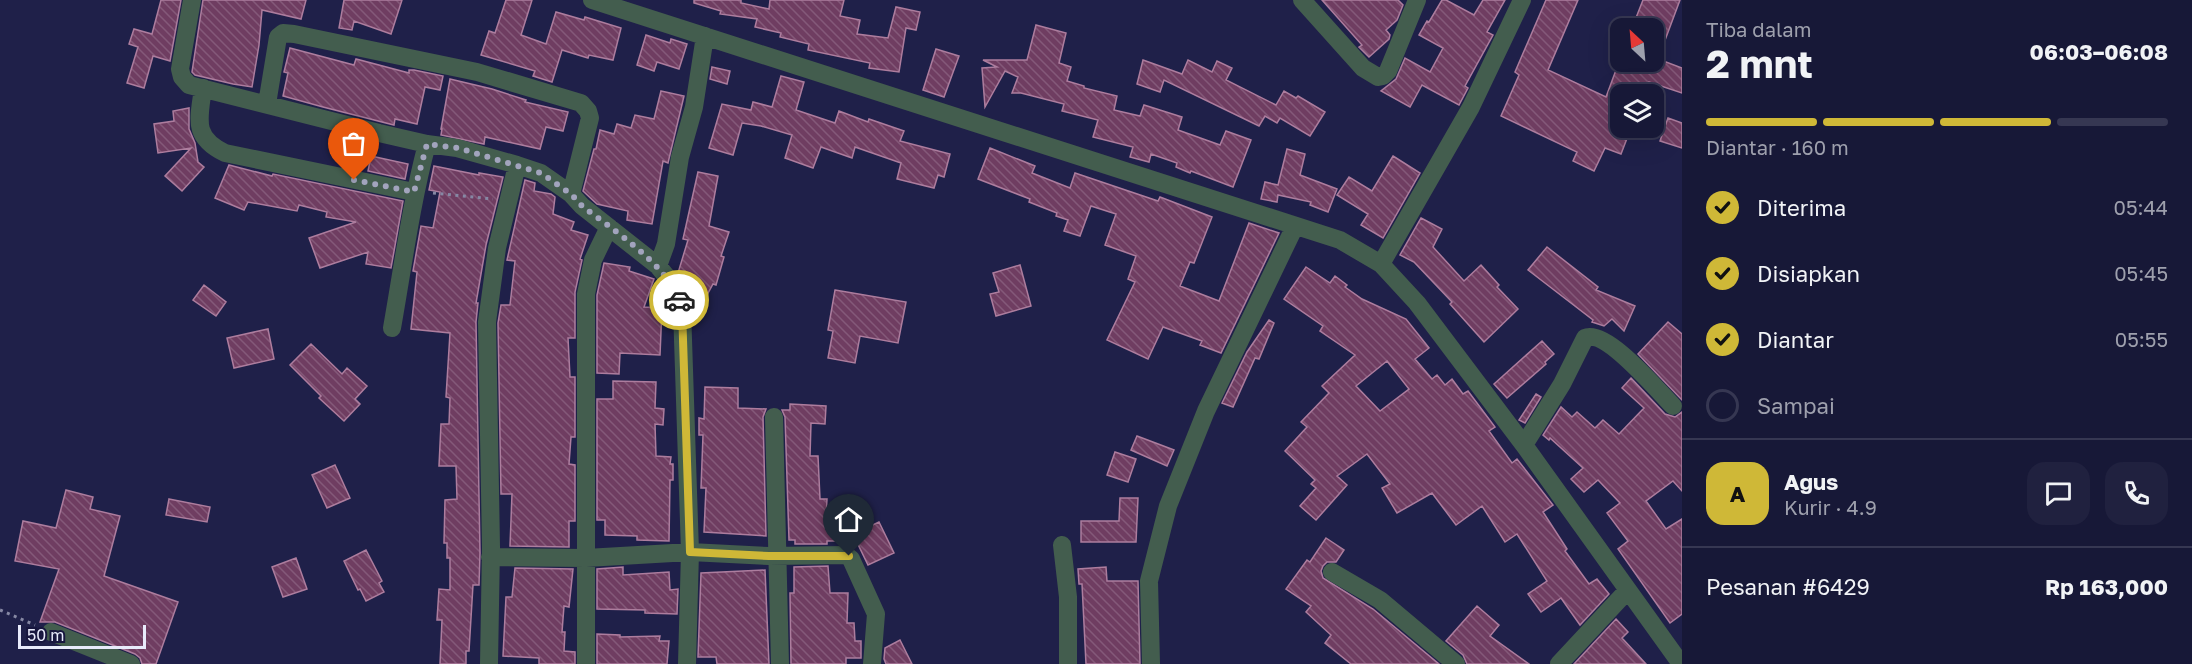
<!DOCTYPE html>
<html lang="id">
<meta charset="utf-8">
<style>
:root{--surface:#171837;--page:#20213f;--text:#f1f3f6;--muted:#9ea0ad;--line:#363752;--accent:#cfb837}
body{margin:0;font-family:"Golos Text",sans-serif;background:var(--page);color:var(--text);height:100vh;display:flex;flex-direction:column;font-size:22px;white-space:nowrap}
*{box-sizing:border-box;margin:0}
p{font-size:20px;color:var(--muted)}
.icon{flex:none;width:33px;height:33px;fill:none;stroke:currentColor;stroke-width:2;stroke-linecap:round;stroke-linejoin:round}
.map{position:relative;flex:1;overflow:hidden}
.details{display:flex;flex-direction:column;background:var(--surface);width:510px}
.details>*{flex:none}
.needle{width:39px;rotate:334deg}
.tools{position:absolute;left:1610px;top:18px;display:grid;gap:12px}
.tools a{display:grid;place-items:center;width:54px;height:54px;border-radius:12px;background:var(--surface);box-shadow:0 6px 24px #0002,0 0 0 2px var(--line);font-size:30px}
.scale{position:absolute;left:18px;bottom:15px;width:128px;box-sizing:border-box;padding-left:6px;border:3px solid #e8ebfb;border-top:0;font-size:16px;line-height:21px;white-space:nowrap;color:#e8ebfb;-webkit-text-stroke:4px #17163e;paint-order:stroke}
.pin{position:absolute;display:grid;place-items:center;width:51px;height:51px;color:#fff;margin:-62px -26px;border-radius:50% 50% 50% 0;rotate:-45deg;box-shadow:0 0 6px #0007}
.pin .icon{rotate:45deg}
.courier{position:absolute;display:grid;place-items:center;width:60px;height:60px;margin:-30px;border:4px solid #cfb837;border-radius:50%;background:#fff;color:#222;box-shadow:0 2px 8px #0007}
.headline em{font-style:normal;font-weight:700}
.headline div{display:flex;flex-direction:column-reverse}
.headline{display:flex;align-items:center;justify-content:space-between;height:102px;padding:0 24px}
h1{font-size:39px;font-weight:700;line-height:45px}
.bar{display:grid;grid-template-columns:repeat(4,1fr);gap:9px 6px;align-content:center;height:72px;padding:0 24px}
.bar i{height:8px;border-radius:4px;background:var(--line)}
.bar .selected{background:var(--accent)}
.bar p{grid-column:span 4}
.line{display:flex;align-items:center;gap:15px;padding:0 24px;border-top:2px solid var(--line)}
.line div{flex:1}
.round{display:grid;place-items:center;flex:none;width:63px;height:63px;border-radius:18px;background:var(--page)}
ol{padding:0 24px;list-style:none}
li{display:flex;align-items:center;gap:18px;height:66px}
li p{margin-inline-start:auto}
li .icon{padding:6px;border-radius:50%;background:var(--accent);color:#111;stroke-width:4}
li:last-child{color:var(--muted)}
li i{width:33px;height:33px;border:3px solid var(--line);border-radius:50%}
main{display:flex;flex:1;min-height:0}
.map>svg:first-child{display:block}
.building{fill:url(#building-back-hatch);stroke:#ad7d9e;stroke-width:1.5;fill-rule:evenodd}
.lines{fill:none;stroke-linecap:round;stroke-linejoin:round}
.path{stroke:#8688a4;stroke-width:3;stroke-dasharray:3 4.5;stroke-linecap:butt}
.minor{stroke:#435d4e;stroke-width:18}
.done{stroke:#a2a4bd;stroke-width:6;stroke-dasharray:0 10.8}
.route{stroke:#cfb837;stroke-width:8}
</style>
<main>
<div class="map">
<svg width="1682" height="664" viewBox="0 0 1682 664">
<defs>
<pattern id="building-back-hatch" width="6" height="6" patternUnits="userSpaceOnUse" patternTransform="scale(1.5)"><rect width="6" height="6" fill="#6f3d61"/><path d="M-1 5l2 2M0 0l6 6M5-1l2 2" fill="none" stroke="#845979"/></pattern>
</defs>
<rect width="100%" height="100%" fill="#1f2049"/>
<path class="building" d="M161,0H181L170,61L153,56L144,88L127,83L138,47L129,44L134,29L152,34Z
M203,0H306L301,19L262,10L259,45L252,87L233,84L195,75L192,72Z
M344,0H402L391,34L354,21L352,30L339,28Z
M506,0H532L521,35L546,44L556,12L584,20L585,17L621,28L613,60L589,55L588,58L562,50L552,82L533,76L535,71L481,55L489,31L495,33Z
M694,0H741V3L769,9L770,0H844L840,16L860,20L857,34L888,38L896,7L920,12L916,30L906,28L899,72L869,68L870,63L808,50L809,44L780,37L781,33L755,27L757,19L720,14L721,11L694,3Z
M1322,0H1398L1403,5L1397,20L1386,30L1390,35L1389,39L1369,57L1359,47L1362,45Z
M1442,0H1446L1474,15L1483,0H1505L1487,32L1493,35L1465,86L1468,88L1459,105L1422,85L1410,107L1381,91L1396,79L1405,58L1430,72L1443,48L1419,35L1427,21L1429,22Z
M1546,0H1578L1548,70L1606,97L1619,62H1653V28H1632L1643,0H1680L1658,59L1682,68V93L1649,82L1644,94H1620V128H1631L1621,154L1605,148L1594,171L1573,161L1577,152L1501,116L1519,75L1515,72Z
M1036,25L1066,33L1059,63L1071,67L1067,81L1084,86V88L1117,96L1114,110L1140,116L1144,105L1182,117L1178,130L1220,145L1226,131L1251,140L1233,187L1191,171L1190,173L1176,167L1177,163L1151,154L1149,162L1130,157L1133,147L1093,137L1098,120L1062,111L1064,104L1021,93H1012L1018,77L1005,71L985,107L982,68L997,67L983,60H1027Z
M646,35L670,43L671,39L687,44L679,69L657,62L654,71L637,65Z
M290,48L354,65L356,59L409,73V70H414L443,76L440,90L425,87L417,124L395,119L394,125L323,107L283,96L288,73L284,72Z
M936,49L959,56L944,97L923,90Z
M1143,60L1182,74L1188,60L1212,72L1217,61L1232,68L1226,80L1276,105L1284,91L1296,98L1298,96L1325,112L1310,136L1280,118L1277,123L1265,116L1259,126L1164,80L1160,92L1137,84Z
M712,67L730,71L727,84L710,79Z
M781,76L804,82L796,110L835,123L839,111L868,122L869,119L904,131L900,141L950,154L944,177L938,175L934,188L897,179L901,163L855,147L852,158L821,147L813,168L785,158L792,135L761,126L742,123L733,155L709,148L722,104L751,110L753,102L772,107Z
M450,79L492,89L526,100L525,102L568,112L563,131L546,127L540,149L485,137L484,144L441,135L442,129H441Z
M661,91L684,96L668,163L663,161L652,224L627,220L628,211L597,204L583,191L594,149H596L600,130L614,134L617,124L631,128L635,115L654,119Z
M189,108V129L195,143L198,162L204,167L182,191L165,176L191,148L158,153L154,124L174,121L173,111Z
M1668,118L1682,123V148L1660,141Z
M990,148L1035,166L1032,173L1070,188L1075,173L1158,201L1160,197L1212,217L1194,263L1190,262L1180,286L1219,301L1249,223L1279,233L1221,353L1200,345L1202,341L1163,327L1148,359L1107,340L1135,282L1128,279L1136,256L1105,245L1116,214L1091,206L1080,236L1064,231L1068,220L1056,216L1057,213L1029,202L1030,199L978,179Z
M1287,149L1305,154L1300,175L1337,189L1328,212L1310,205L1311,202L1278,195L1277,202L1261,199L1265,182L1278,185Z
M371,156L408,164L405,179L368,171Z
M1393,156L1420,173L1383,238L1361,225L1368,214L1337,195L1349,177L1372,191Z
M229,165L272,176L273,174L403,201L391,268L366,264L368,252L320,268L309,238L356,222L326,217L327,212L299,205L297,211L248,202L244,210L215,198Z
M434,166L479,175V173L503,177L486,245L476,303H478L476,322L480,553L479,585H473L469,651H466V664H440L442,620H437L439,589L450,590V558H447V543H444L445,500L457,499L456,466H439L441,424H449L450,398L446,397L450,333L411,329L417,272L413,271L421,226L433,228L440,192L429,190Z
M698,172L718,176L709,226L729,232L721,256L724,257L716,285L713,284L700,308L692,304L688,292L696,279L678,273L688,240L683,239Z
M525,180L535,183L534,191L551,194L555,197L553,214L574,222L571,230L588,235L580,259L582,260L575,292V338H568L570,377H575V437H571L569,464L575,465V521H569V547L510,546L512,494H501L498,323L501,305H510L515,261L507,260Z
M1421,218L1442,229L1433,247L1464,281L1481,265L1499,285L1497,287L1518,309L1484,342L1450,304L1452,302L1414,262L1400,255Z
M1547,247L1598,287L1596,290L1635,306L1624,331L1612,319L1604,326L1592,322L1593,320L1528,270Z
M604,263L630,267L629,271L654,279L644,307L662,308L660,355L620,353L619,374L597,373V295Z
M1020,265L1031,306L996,316L990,294L999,292L993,273Z
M1306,267L1330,283L1335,276L1347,285L1345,287L1362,299L1406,319L1429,348L1415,359L1432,379L1437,375L1445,385L1452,379L1463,394L1468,391L1495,427L1489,431L1512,463L1517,459L1553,505L1543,512L1567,549L1565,551L1589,584L1597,579L1609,594L1580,625L1561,598L1541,612L1528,594L1547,581L1517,534L1505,542L1482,506L1456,525L1432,493L1397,513L1382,488L1390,484L1367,454L1337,476L1347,485L1316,520L1300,506L1316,488L1311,484L1315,480L1285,451L1307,427L1301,422L1329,393L1322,386L1355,355L1320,331L1323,326L1284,299ZM1387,361L1409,389L1380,411L1356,386Z
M204,285L226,302L216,316L193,300Z
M835,290L906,302L898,343L860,336L855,363L828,358L833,331L828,330Z
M1269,320L1274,323L1259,359L1255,358L1233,407L1222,403L1247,352Z
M1668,322L1682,334V400L1638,354Z
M268,329L274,359L234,368L227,338Z
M1542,341L1554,354L1545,362L1546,364L1507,398L1494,384Z
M311,344L342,374L347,368L367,386L355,399L360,404L344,421L319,398L321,396L290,365Z
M1631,378L1665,414L1675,417L1682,412V491L1673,481L1646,501L1666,529L1682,519V614L1670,623L1618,549L1628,541L1607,513L1620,503L1598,480L1584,492L1571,479L1583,468L1550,438L1549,440L1543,435L1561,407L1572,417L1577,412L1595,428L1603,420L1619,434L1644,408L1622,388Z
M613,381L656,382L655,408L664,409L663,425L655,424L656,456L671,457L670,464H673V480H670L669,541L637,540V536L605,535V520H597V399H613Z
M705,387L738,388V408L766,409L763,417L766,536L704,532L706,488H701L703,435H699V418L704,419Z
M1536,394L1541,397L1525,423L1519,420Z
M790,404L826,406L825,424L811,423L810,456H818L820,499H827L826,518H841V541H827V544H795V540H789L785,417L782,410H790Z
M1137,436L1174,450L1167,466L1131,450Z
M1115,452L1136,459L1128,482L1107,475Z
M335,465L350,498L327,508L312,475Z
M66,490L93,497L90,509L120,516L104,576L178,602L156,664H142L140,658L135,654L55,622H40L59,569L15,561L23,521L56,528Z
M1120,498H1138L1136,542H1081V521H1119Z
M169,499L210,507L207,522L166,515Z
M879,522L894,553L868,565L853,534Z
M1326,538L1344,550L1336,562H1327L1323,566L1321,571L1323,578L1373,609L1439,664H1351L1325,643L1331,635L1306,612L1311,606L1286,589L1307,560L1310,562Z
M366,550L382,581L379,583L384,592L366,601L360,589L358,590L344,561Z
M296,558L307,589L283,597L272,567Z
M828,566L830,593H848L847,623H854L855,641H861V658H846V664H791L790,593H794V567Z
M623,567V575L669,572L670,590L678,589L677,614L645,613V610L597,609V569Z
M1106,567L1107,581H1138L1140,664H1086L1082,584H1079L1078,569Z
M515,568L573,569L569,607L564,606L562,632H565L564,651L575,652V664H539V658L503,656L506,597H512Z
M765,570L769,664H717L716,657H698L701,573Z
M1477,606L1499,625L1490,636L1529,664H1467L1463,655L1446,641Z
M1616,619L1628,632L1622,638L1646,664H1574Z
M597,634L620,635V637L660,636L659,641H669L667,664H597Z
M900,640L912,664H886L884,659L885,648Z"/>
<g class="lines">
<path class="path" d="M433,193L493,199
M0,610L35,625"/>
<path class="minor" d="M192,0L180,69L182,77L189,85L379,133L427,144L457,148L517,165L541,173L571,194L582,206L658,266L666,244L680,157L694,107L705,36
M592,0L1340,240L1381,264L1417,303L1524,445L1681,664
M1302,0L1363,68L1378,77L1383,76L1388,71L1417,0
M203,88C199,119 192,137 225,153L414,192
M267,104L278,37L283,33L294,34L477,72L581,103L588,111L590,118L571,194
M1381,264L1471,107L1522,0
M658,266L675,287L682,309L690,552L687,664
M392,328C403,266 411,204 427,144
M774,417L780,664
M1524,445L1562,384L1585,338C1606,328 1658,391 1673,406
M1062,545L1068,597V664
M490,557L586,558L690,552L769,556L846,555L851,559L876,614L872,664
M1332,572L1380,600L1456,664
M51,632L131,664
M489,664L491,547L487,322L497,248L517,165
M586,664V294L593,260L609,227
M1151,664L1149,581L1168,506L1206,411L1295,226
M1559,664L1627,591"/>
</g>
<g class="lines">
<path class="done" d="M354,180L414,192L427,144L458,148L541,173L571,194L582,206C611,228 668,266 679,300"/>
<path class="route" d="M679,300L682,309L690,552L769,556H849"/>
</g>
</svg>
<div class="tools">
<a><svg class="needle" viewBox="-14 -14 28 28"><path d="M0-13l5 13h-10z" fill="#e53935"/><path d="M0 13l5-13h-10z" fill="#9ea0ad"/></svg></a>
<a><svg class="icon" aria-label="layers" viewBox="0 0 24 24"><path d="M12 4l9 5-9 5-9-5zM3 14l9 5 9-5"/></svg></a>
</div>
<div class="scale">50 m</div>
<div class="pin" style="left:354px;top:180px;background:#ea580c"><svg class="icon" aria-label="bag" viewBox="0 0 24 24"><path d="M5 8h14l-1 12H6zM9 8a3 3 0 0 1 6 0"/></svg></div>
<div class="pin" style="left:849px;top:556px;background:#1f2937"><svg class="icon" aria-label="home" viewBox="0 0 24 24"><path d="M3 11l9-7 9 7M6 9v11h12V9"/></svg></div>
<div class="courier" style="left:679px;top:300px"><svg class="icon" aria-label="car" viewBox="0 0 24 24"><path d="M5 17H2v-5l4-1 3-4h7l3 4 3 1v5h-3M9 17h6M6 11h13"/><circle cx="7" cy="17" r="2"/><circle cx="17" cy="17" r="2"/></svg></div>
</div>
<section class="details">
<div class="headline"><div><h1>2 mnt</h1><p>Tiba dalam</p></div><em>06:03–06:08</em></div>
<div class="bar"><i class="selected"></i><i class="selected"></i><i class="selected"></i><i></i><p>Diantar · 160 m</p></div>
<ol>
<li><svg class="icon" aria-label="check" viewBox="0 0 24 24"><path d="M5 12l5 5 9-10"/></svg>Diterima<p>05:44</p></li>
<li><svg class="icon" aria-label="check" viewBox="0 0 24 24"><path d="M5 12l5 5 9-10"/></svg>Disiapkan<p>05:45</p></li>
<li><svg class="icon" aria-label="check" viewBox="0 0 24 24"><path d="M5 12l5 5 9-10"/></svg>Diantar<p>05:55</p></li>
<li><i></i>Sampai</li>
</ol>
<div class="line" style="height:108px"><b class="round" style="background:var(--accent);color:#111">A</b><div><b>Agus</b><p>Kurir · 4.9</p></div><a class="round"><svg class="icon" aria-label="chat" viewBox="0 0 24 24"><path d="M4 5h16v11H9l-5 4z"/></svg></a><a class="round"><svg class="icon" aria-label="phone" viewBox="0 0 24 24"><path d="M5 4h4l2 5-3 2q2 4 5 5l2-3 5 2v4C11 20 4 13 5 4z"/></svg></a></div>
<div class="line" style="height:78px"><div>Pesanan #6429</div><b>Rp 163,000</b></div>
</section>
</main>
